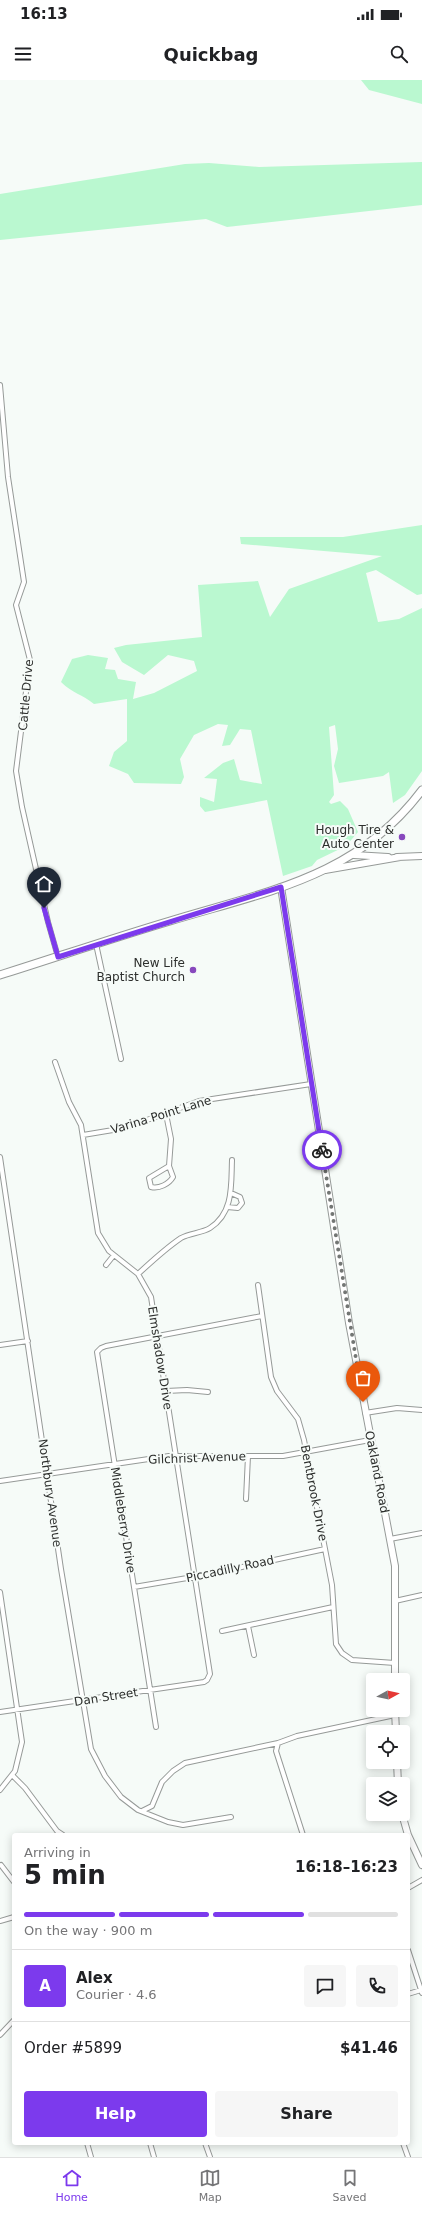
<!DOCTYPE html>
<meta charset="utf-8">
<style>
:root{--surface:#fff;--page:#f6f6f6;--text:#202124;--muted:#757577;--line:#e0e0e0;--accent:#7c3aed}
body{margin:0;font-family:"DejaVu Sans",sans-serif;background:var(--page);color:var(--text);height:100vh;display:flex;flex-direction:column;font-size:15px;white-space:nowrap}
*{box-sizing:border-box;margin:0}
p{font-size:13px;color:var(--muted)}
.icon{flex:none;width:22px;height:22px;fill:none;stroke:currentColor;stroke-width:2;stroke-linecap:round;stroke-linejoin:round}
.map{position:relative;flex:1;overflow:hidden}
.details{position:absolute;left:12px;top:1753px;width:398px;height:312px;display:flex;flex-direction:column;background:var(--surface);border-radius:4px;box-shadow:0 2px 10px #0003}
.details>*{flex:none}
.needle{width:26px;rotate:82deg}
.fabs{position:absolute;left:366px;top:1593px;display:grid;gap:8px}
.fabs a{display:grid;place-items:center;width:44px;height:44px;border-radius:4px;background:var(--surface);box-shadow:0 2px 10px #0003;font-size:20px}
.pin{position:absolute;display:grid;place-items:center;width:34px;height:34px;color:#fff;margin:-41px -17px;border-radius:50% 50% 50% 0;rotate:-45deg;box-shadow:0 0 4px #0007}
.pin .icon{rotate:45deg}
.courier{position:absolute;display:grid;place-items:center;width:40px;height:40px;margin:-20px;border:3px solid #7c3aed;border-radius:50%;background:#fff;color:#222;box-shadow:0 1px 5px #0007}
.head em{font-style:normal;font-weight:800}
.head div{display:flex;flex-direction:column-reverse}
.head{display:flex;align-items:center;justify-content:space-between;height:68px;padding:0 12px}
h1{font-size:26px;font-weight:800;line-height:30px}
.bar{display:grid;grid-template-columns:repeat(4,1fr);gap:6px 4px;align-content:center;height:48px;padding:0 12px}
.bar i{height:5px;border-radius:3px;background:var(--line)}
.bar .active{background:var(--accent)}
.bar p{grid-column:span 4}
.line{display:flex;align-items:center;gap:10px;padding:0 12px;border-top:1px solid var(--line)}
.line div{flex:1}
.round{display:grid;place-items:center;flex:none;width:42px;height:42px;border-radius:4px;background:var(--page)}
.primary-button{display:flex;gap:8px;margin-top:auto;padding:8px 12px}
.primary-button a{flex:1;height:46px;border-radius:4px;background:var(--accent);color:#fff;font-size:16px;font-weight:800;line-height:46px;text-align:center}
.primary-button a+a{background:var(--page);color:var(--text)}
.status{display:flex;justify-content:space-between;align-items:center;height:28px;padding:0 20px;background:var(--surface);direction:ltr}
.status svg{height:11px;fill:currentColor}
header{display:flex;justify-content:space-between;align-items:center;height:52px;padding:0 12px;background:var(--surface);font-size:18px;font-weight:800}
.menu{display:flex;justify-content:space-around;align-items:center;height:56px;border-top:1px solid var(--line);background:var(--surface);font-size:11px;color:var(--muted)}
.menu a{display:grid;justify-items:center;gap:2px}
.menu .active{color:var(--accent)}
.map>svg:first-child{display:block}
.green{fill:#baf8d0}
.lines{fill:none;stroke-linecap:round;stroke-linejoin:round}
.street-casing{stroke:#969a98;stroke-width:6}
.secondary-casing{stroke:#969a98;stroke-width:8}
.primary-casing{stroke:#969a98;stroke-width:9}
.street{stroke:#fff;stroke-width:4}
.secondary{stroke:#fff;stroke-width:6}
.primary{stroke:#fff;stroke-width:7}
.done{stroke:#737674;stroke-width:4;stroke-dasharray:0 7.2}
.route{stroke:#7c3aed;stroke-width:5}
.poi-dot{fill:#8748bd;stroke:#f6fbf8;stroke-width:1.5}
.labels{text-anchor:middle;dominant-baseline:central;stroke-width:4;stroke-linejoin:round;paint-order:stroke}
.street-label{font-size:12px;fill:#2d2f2d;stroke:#f6fbf8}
.poi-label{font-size:12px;fill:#2d2f2d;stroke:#f6fbf8;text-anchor:end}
</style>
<div class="status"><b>16:13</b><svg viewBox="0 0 49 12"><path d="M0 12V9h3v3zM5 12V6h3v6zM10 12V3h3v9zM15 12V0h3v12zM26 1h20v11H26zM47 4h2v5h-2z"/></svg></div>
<header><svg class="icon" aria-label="menu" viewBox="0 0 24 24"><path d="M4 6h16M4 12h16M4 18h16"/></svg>Quickbag<svg class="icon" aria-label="search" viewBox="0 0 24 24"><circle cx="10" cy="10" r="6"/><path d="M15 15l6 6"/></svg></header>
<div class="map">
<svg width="422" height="2077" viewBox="0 0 422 2077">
<rect width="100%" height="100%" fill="#f6fbf8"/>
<path class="green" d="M361,0H422V24L369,10Z
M422,82V125L227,147L206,139L0,160V114L185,84L209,83L259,87Z
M422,445V514L417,515L376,490L366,493L378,542L399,539L422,528V691L405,715L393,723L389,692L383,696L339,703L334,686L338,669L335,645L329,647L334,715L329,722L331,724L340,721L348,729L358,752L346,766L317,780L312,786L283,796L267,720L205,732L200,726V717L214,722L217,699L204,698L223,683L234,679L240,700L262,704L251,650L240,649L230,665L222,666L228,645L218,644L194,655L180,679L184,697L181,704L134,703L128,694L109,686L114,672L127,661V619L94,624C82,614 73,614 61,602L72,579L88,575L108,578L105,589L115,590L118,599L136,602L133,619L154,613L197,591L194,581L168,575L144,595L122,582L114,568L126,565L202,557L198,505L258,501L270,537L289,509L382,476L241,464L240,457H343Z"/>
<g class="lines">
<g class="street-casing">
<path id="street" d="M0,305L8,397L24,502L16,525L30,580L16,691L22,727L48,842L58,877
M96,864L121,979
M166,1034L171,1059L169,1086L173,1097C169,1104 159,1109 151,1107L149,1098L169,1086
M83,1055L125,1048L199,1021L311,1004
M0,1077L61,1489L91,1669L105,1696L121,1717L138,1730L168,1742L183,1745L231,1737
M227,1127L238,1128L242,1123L240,1117L231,1113
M106,1185L114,1175
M138,1194C152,1181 166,1168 181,1158C190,1153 202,1153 210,1148C234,1133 231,1104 232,1080
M258,1205L271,1297L277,1311L298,1339L304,1360L332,1505L336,1564L342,1573L352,1580L395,1583
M0,1265L28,1261
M166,1311L187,1310L208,1312
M365,1333L397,1328L422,1330
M0,1401L169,1376H283L370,1360
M246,1419L248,1376
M390,1459L422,1453
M134,1507L205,1495L325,1469
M0,1512L22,1662L15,1691L0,1710
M395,1521L422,1515
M248,1546L254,1575
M222,1551L333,1527
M0,1632L204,1602L207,1600L210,1594L151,1217L138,1194L109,1171L98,1153L81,1045L69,1022L55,982
M156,1647L97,1272L101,1268L106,1266L262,1236
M13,1696L25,1708L57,1751L63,1755
M142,1731L152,1726L162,1702L173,1691L185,1683L278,1663
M303,1755L276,1671L278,1663L297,1656L395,1635
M1,1785L14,1802
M408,1808L422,1800
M0,1841L14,1837
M408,1870L422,1913
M408,1914L421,1910
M0,1955L14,1940
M87,2063L91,2077
M150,2063L154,2077
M205,2063L210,2077
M403,2063L408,2077"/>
</g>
<g class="secondary-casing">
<path id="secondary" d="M354,775L388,777
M397,777L422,776
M325,790L400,777
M281,807L349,1243L395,1486V1600
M395,1630L396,1652
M397,1682L398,1704
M402,1734L408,1755
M408,1755L422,1785"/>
</g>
<g class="primary-casing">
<path id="primary" d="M0,895C57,877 113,858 170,841C268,811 357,797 422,710"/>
</g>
<use href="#street" class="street"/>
<use href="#secondary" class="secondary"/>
<use href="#primary" class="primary"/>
</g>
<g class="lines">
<path class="done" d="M322,1070L363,1322"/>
<path class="route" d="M44,828L58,877L281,807L322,1070"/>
</g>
<g class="poi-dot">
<circle cx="402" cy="757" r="4"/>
<circle cx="193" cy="890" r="4"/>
</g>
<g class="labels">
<g class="street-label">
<text transform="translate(26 615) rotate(-85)">Cattle Drive</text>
<text transform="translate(161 1035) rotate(-17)">Varina Point Lane</text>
<text transform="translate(160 1278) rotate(81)">Elmshadow Drive</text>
<text transform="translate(197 1378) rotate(-2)">Gilchrist Avenue</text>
<text transform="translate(377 1392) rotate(79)">Oakland Road</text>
<text transform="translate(50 1413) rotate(82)">Northbury Avenue</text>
<text transform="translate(314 1413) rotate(79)">Bentbrook Drive</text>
<text transform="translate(123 1440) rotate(81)">Middleberry Drive</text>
<text transform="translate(230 1489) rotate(-12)">Piccadilly Road</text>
<text transform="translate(106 1617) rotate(-9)">Dan Street</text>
</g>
<g class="poi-label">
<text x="394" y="750">Hough Tire &amp;<tspan x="394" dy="14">Auto Center</tspan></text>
<text x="185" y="883">New Life<tspan x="185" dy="14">Baptist Church</tspan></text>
</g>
</g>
</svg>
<div class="fabs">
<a><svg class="needle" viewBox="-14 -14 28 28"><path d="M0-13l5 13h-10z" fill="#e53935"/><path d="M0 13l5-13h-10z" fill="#757577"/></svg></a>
<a><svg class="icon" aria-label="locate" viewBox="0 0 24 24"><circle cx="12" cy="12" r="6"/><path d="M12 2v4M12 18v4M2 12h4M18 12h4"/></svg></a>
<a><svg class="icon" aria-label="layers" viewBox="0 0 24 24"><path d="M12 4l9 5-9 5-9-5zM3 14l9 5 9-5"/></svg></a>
</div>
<div class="pin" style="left:363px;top:1322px;background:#ea580c"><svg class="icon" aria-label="bag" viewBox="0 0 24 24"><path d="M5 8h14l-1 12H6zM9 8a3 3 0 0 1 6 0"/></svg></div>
<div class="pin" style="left:44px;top:828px;background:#1f2937"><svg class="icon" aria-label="home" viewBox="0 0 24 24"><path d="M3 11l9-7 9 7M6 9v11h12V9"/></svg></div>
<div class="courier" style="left:322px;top:1070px"><svg class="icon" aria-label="bike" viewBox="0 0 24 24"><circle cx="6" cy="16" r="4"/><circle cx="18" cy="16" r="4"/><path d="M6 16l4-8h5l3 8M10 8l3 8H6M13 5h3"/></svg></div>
<section class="details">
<div class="head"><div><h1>5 min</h1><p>Arriving in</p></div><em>16:18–16:23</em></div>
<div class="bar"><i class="active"></i><i class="active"></i><i class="active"></i><i></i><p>On the way · 900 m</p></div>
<div class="line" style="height:72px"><b class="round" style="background:var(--accent);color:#fff">A</b><div><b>Alex</b><p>Courier · 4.6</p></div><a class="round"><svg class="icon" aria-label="chat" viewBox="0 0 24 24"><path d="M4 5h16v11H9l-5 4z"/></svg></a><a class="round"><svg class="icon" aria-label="phone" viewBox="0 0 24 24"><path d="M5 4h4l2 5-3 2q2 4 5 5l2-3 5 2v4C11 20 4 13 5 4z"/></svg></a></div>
<div class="line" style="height:52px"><div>Order #5899</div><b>$41.46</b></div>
<div class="primary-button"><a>Help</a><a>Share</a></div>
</section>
</div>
<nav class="menu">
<a class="active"><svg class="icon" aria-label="home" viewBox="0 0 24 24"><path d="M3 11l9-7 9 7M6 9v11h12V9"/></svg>Home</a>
<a><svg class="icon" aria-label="map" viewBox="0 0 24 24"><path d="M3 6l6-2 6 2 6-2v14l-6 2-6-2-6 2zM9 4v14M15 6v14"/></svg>Map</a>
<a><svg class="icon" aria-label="saved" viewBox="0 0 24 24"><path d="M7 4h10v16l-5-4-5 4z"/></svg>Saved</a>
</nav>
